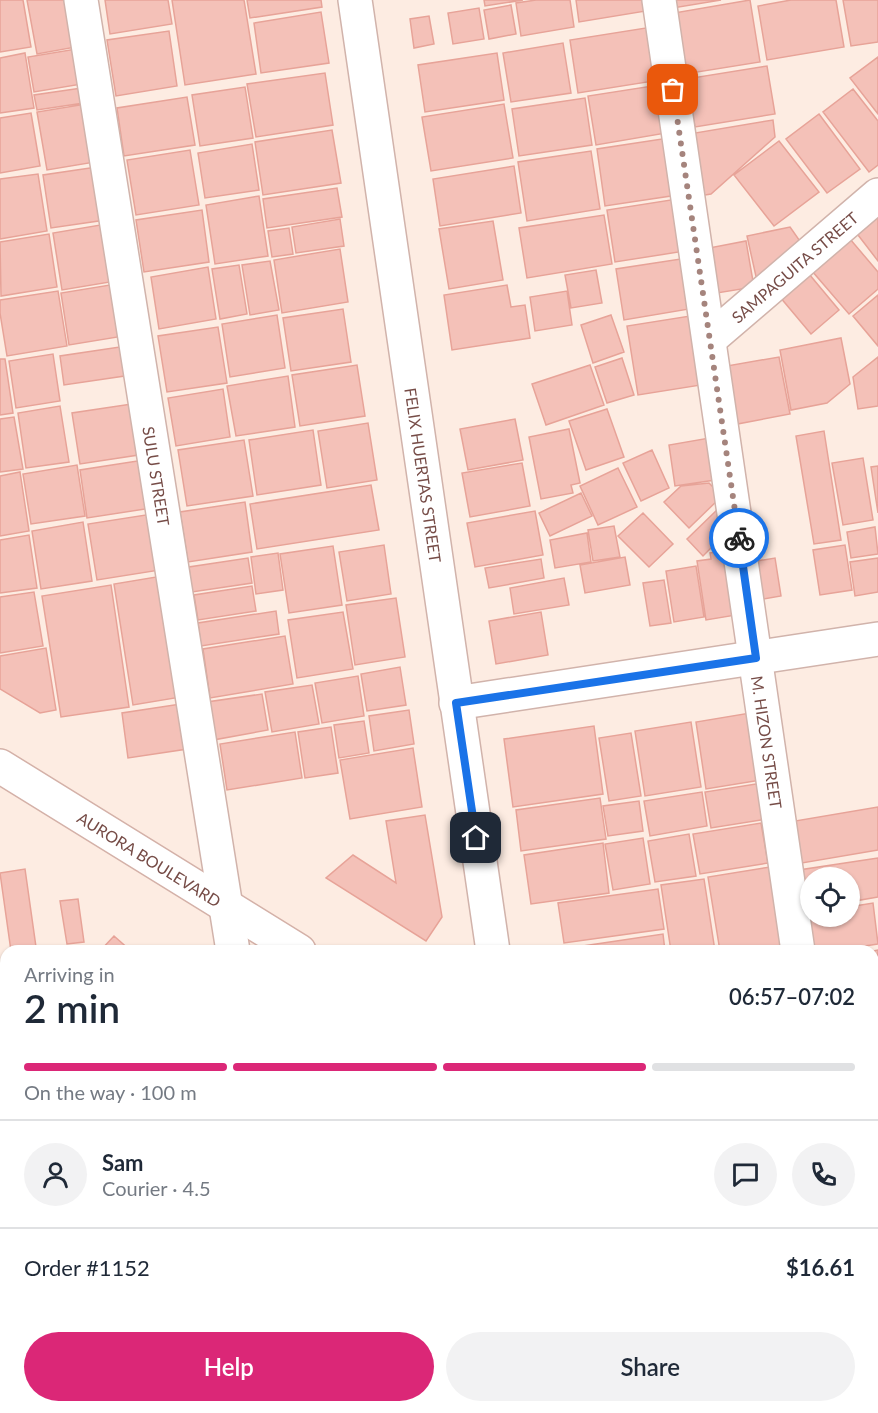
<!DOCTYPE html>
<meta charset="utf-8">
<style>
:root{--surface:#fff;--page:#f2f2f3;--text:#1f2937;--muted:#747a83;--line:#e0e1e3;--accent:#db2777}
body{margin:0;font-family:Lato,sans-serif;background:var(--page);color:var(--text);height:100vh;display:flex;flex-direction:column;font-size:22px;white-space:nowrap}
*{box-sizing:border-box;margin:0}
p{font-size:20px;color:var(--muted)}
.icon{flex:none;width:33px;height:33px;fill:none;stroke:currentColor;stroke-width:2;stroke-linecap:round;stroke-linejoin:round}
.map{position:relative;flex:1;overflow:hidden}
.drawer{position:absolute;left:0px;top:945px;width:879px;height:468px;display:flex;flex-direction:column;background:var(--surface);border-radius:18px 18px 0 0;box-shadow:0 2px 4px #0004}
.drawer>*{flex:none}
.fabs{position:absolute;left:800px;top:867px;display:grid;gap:12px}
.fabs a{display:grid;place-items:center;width:60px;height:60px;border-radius:50%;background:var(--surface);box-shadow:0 2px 4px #0004;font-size:30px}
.pin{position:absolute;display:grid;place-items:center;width:51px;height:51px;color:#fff;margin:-26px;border-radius:12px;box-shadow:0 3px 9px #0006}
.courier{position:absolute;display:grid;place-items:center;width:60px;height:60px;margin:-30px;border:4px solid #1a73e8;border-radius:50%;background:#fff;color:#222;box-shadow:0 2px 8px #0007}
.summary em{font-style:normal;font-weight:600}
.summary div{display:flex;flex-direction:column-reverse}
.summary{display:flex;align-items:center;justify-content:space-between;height:102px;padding:0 24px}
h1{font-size:39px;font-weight:600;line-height:45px}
.bar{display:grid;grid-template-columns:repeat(4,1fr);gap:9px 6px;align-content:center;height:72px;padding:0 24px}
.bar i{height:8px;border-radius:4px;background:var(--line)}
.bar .selected{background:var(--accent)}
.bar p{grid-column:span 4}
.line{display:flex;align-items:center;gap:15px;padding:0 24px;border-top:2px solid var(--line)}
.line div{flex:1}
.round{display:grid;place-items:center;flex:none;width:63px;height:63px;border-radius:32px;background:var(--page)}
.primary-button{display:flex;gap:12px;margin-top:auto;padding:12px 24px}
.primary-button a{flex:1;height:69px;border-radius:36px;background:var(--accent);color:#fff;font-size:24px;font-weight:600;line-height:69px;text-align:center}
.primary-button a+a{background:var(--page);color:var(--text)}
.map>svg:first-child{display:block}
.building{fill:#f4c1b8;stroke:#e7a398;stroke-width:1.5}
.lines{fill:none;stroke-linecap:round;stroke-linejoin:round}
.minor-casing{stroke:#d1b3ab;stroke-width:36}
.secondary-casing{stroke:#d4b1a8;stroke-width:36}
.minor{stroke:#fff;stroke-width:33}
.secondary{stroke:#fff;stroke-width:33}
.done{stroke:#a5847d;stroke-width:6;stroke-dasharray:0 10.8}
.route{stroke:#1a73e8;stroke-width:8}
.labels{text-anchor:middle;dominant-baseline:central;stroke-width:4.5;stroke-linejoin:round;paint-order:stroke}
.street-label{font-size:16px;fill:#764c47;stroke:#fff1e9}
</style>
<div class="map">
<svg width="878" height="1413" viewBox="0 0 878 1413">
<rect width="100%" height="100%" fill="#fdece2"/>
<path class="building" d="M0,0H23L31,47L0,52Z
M27,0H80L87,45L37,54Z
M105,0H168L172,24L110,34Z
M172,0H244L256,74L185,85Z
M247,0H321L322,7L250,18Z
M484,0H523L485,6Z
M536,0H570L574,27L521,36L516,3Z
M576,0H644L646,11L579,22Z
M672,0H721L673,8Z
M750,0L760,62L685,74L674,13Z
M791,0H836L844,47L767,60L758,6Z
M843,0H878V42L851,46Z
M511,5L516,34L489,39L484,10Z
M479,8L484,39L453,44L448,13Z
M321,12L329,63L261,73L254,23Z
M429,16L434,44L414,48L410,19Z
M652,27L660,80L578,93L570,40Z
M169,31L177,86L116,96L107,40Z
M563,43L571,93L511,102L503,53Z
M88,47L94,82L34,92L28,57Z
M25,53L34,108L0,113V58Z
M497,53L504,100L425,112L418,65Z
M878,57V114L850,78Z
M767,66L775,114L695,127L686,79Z
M325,73L333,125L256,137L247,84Z
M665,84L672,132L596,145L588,96Z
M95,86L97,101L37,110L34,95Z
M245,87L253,138L200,146L192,95Z
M853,89L878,121V165L869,172L823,112Z
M187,97L195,145L124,156L117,108Z
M585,98L592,145L519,156L512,109Z
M98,102L107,160L47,170L37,112Z
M504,104L513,158L431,171L422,117Z
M31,113L40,166L0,173V118Z
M819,114L860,169L827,193L786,139Z
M773,120L775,137L711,194L699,196L689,134Z
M332,130L341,183L263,195L255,142Z
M675,137L684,194L605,206L597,149Z
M779,141L819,192L774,226L734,175Z
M252,144L259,190L205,198L198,153Z
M190,150L199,205L136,215L127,160Z
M591,151L600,209L527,221L518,162Z
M110,165L119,218L51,228L43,175Z
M514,166L521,213L440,226L433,179Z
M38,174L47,231L0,239V179Z
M337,188L342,217L267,228L263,199Z
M259,196L268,256L215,264L206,205Z
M677,199L685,251L615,262L607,210Z
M202,210L209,262L144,272L136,220Z
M878,211V261L855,231Z
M604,215L612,264L527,278L519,228Z
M340,219L344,246L296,253L292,227Z
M493,221L503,280L449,289L439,229Z
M112,223L122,280L62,290L53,233Z
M790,227L802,244L757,281L747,236Z
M289,228L293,254L272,257L268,231Z
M49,234L57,287L1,296L0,242Z
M850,239L878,272V289L849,314L812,271Z
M746,241L754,287L717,293L709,248Z
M340,249L348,302L282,313L274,260Z
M687,258L695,308L624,320L616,269Z
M270,261L279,310L250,315L242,265Z
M239,265L247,314L220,319L212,269Z
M208,267L216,319L159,329L151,277Z
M596,270L602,303L571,308L565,275Z
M809,274L839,310L811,334L780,297Z
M122,283L130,335L69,345L61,293Z
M507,285L511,307L525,305L530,338L452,350L444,295Z
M58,291L67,346L7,356L0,313V300Z
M567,291L572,325L535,331L530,297Z
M878,295V346L853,316Z
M343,309L351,362L291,371L283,318Z
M277,315L285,368L230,377L222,324Z
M611,315L624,352L593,363L581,325Z
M690,316L701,385L638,395L627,326Z
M218,327L227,383L167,392L158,336Z
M841,338L850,384L827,403L791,410L780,350Z
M133,345L138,374L64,385L60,356Z
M53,354L60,401L16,408L9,361Z
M779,357L790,414L732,425L721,367Z
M878,357V406L858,409L853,377Z
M622,358L634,395L607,403L595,367Z
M0,359H5L13,413L0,415Z
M357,365L365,416L300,426L292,375Z
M590,365L604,405L546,425L532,384Z
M288,376L295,427L236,436L227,386Z
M223,389L230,437L176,446L168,398Z
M138,403L145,454L80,464L72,413Z
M60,406L69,462L26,468L18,413Z
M607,409L624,457L586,470L569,421Z
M14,417L23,469L0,472V419Z
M515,419L523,460L468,470L460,429Z
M368,423L377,480L327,488L318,431Z
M569,429L580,483L571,485L573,493L541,499L529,437Z
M313,430L321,485L257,495L249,440Z
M824,431L841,540L814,544L796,436Z
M715,437L722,479L675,486L669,445Z
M244,440L253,496L187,506L178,450Z
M652,450L669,488L641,501L623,463Z
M863,458L873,520L843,525L832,463Z
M150,459L158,507L87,518L80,470Z
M522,463L530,506L470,517L462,473Z
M77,465L85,516L31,524L23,474Z
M878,466V513L871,467Z
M618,468L637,507L598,525L580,486Z
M20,472L29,531L0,536V476Z
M709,483L722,496L689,528L664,502L681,486Z
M371,485L379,530L257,549L250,504Z
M581,493L592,516L550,536L539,513Z
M245,502L252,552L188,562L180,512Z
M719,508L735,524L703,556L687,539Z
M535,511L543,555L475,567L467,523Z
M643,513L673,544L649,567L618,536Z
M152,514L160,570L97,580L88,524Z
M83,522L92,581L41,589L32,531Z
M614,526L620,557L593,561L588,530Z
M875,527L878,554L851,558L847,532Z
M587,533L591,562L555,568L550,540Z
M29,535L37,588L0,593V540Z
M384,545L391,594L347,601L339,552Z
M845,545L852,590L820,595L813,550Z
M333,546L342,605L289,613L280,554Z
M737,549L748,613L706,620L697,561L711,559L710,553Z
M278,553L283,590L256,594L251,557Z
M625,557L630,585L585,593L580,565Z
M248,558L252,583L192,592L189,567Z
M775,558L781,596L757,600L751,562Z
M878,558V592L855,596L850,562Z
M541,559L544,578L489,588L485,568Z
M696,566L704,617L674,622L666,571Z
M174,574L193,695L133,705L114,584Z
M564,578L569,605L514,614L510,588Z
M664,580L671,623L650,626L643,583Z
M111,585L129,707L61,717L42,596Z
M252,586L256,611L198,620L194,595Z
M34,592L43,646L0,653V597Z
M396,598L405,657L355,665L346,605Z
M276,611L279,634L201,646L198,623Z
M343,612L353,669L297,678L288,620Z
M541,612L548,655L496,664L489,621Z
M285,636L293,684L210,698L203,649Z
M46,648L56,710L40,713L0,689V656Z
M400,667L406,705L367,711L361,674Z
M358,676L364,716L322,723L315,683Z
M312,685L319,724L272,732L265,692Z
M262,694L268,730L213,740L207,702Z
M187,703L194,748L128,758L122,713Z
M409,710L414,744L374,751L369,716Z
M756,712L767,779L706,789L696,722Z
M364,721L369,753L339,758L334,725Z
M691,722L701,787L645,796L635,731Z
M594,726L603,794L513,807L504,739Z
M331,727L338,773L305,778L298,732Z
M295,732L302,778L227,790L220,744Z
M631,733L641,796L609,801L599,738Z
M413,748L422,807L350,819L340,760Z
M768,782L773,818L711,828L705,792Z
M702,792L707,826L650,836L644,801Z
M600,798L606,839L521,851L516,810Z
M639,801L643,831L608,836L603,806Z
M878,807V850L802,863L795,821Z
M425,815L442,917L426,941L326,878L353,855L396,883L386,821Z
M761,823L768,863L700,874L693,834Z
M689,834L696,876L655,882L648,841Z
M643,838L650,884L613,890L605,844Z
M603,843L609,893L531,904L524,855Z
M878,858V897L849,902V878H810V908L805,909L799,870Z
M770,867L783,951H720L708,877Z
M25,869L36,947L11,951L0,873Z
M704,879L715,951H671L661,885Z
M658,889L664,929L564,943L558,903Z
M78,899L84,942L67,944L60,901Z
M873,903L878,944L831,951H811L805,914L810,913V916H849V907Z
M663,934L665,951H563V949Z
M114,936L131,951H100Z
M878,950V988L873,989V951Z
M878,994V1060L873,1061V995Z
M878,1065V1108H873V1066Z
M878,1114V1156L873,1157V1115Z
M878,1204V1240L873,1213V1205Z
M66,1407H179L180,1413H67Z
M190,1407H286L287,1413H190Z
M311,1407H411L412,1408L376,1413H312Z
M415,1407H482L442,1413H416Z
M610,1407H684L685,1413H611Z
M689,1407H735L736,1413H690Z
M739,1407H844L845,1413H740Z"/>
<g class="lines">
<g class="minor-casing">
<g id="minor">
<path id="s1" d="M81,0L233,951"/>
<path id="s2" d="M355,0L493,951"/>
<path id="s3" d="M659,0L798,951"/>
<path id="s4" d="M710,339L878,195"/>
<path d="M456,703L878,639"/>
<path d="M0,1151L6,1189"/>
<path d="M40,1407L41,1413"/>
<path d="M300,1407V1413"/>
<path d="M562,1407L563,1413"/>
<path d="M867,1407L868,1413"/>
</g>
</g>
<g class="secondary-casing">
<g id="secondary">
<path id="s5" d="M0,766L299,951"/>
<path d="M873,1308L878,1311"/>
</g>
</g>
<use href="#minor" class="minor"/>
<use href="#secondary" class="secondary"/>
</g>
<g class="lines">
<path class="done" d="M673,90L739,538"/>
<path class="route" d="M476,838L456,703L756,658L739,538"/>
</g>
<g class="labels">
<g class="street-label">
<text stroke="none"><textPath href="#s4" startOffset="111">SAMPAGUITA STREET</textPath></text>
<text stroke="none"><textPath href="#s1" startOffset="482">SULU STREET</textPath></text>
<text stroke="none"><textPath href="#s2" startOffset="480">FELIX HUERTAS STREET</textPath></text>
<text stroke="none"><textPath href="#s3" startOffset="750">M. HIZON STREET</textPath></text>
<text stroke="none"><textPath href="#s5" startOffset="176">AURORA BOULEVARD</textPath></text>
</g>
</g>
</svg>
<div class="fabs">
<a><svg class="icon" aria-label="locate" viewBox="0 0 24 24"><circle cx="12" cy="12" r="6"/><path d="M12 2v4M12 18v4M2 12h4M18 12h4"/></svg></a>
</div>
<div class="pin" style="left:673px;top:90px;background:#ea580c"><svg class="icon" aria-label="bag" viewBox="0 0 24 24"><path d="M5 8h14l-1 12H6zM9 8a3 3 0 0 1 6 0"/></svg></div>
<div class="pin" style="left:476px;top:838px;background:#1f2937"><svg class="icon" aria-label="home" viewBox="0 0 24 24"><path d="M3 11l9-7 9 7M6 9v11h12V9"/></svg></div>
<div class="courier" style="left:739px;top:538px"><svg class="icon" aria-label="bike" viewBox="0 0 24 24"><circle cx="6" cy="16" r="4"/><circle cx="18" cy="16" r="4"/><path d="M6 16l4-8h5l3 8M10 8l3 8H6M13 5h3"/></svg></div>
<section class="drawer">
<div class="summary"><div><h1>2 min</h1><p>Arriving in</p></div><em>06:57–07:02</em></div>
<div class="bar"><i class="selected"></i><i class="selected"></i><i class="selected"></i><i></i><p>On the way · 100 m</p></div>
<div class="line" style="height:108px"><a class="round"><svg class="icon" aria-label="person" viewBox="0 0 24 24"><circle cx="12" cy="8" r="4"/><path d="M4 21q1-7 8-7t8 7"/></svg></a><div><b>Sam</b><p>Courier · 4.5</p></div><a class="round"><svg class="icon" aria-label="chat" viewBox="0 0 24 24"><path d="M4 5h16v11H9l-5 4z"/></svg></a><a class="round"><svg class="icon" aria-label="phone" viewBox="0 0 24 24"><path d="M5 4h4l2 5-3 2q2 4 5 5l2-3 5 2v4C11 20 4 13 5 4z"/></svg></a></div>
<div class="line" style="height:78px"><div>Order #1152</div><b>$16.61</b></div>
<div class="primary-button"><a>Help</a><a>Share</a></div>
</section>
</div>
